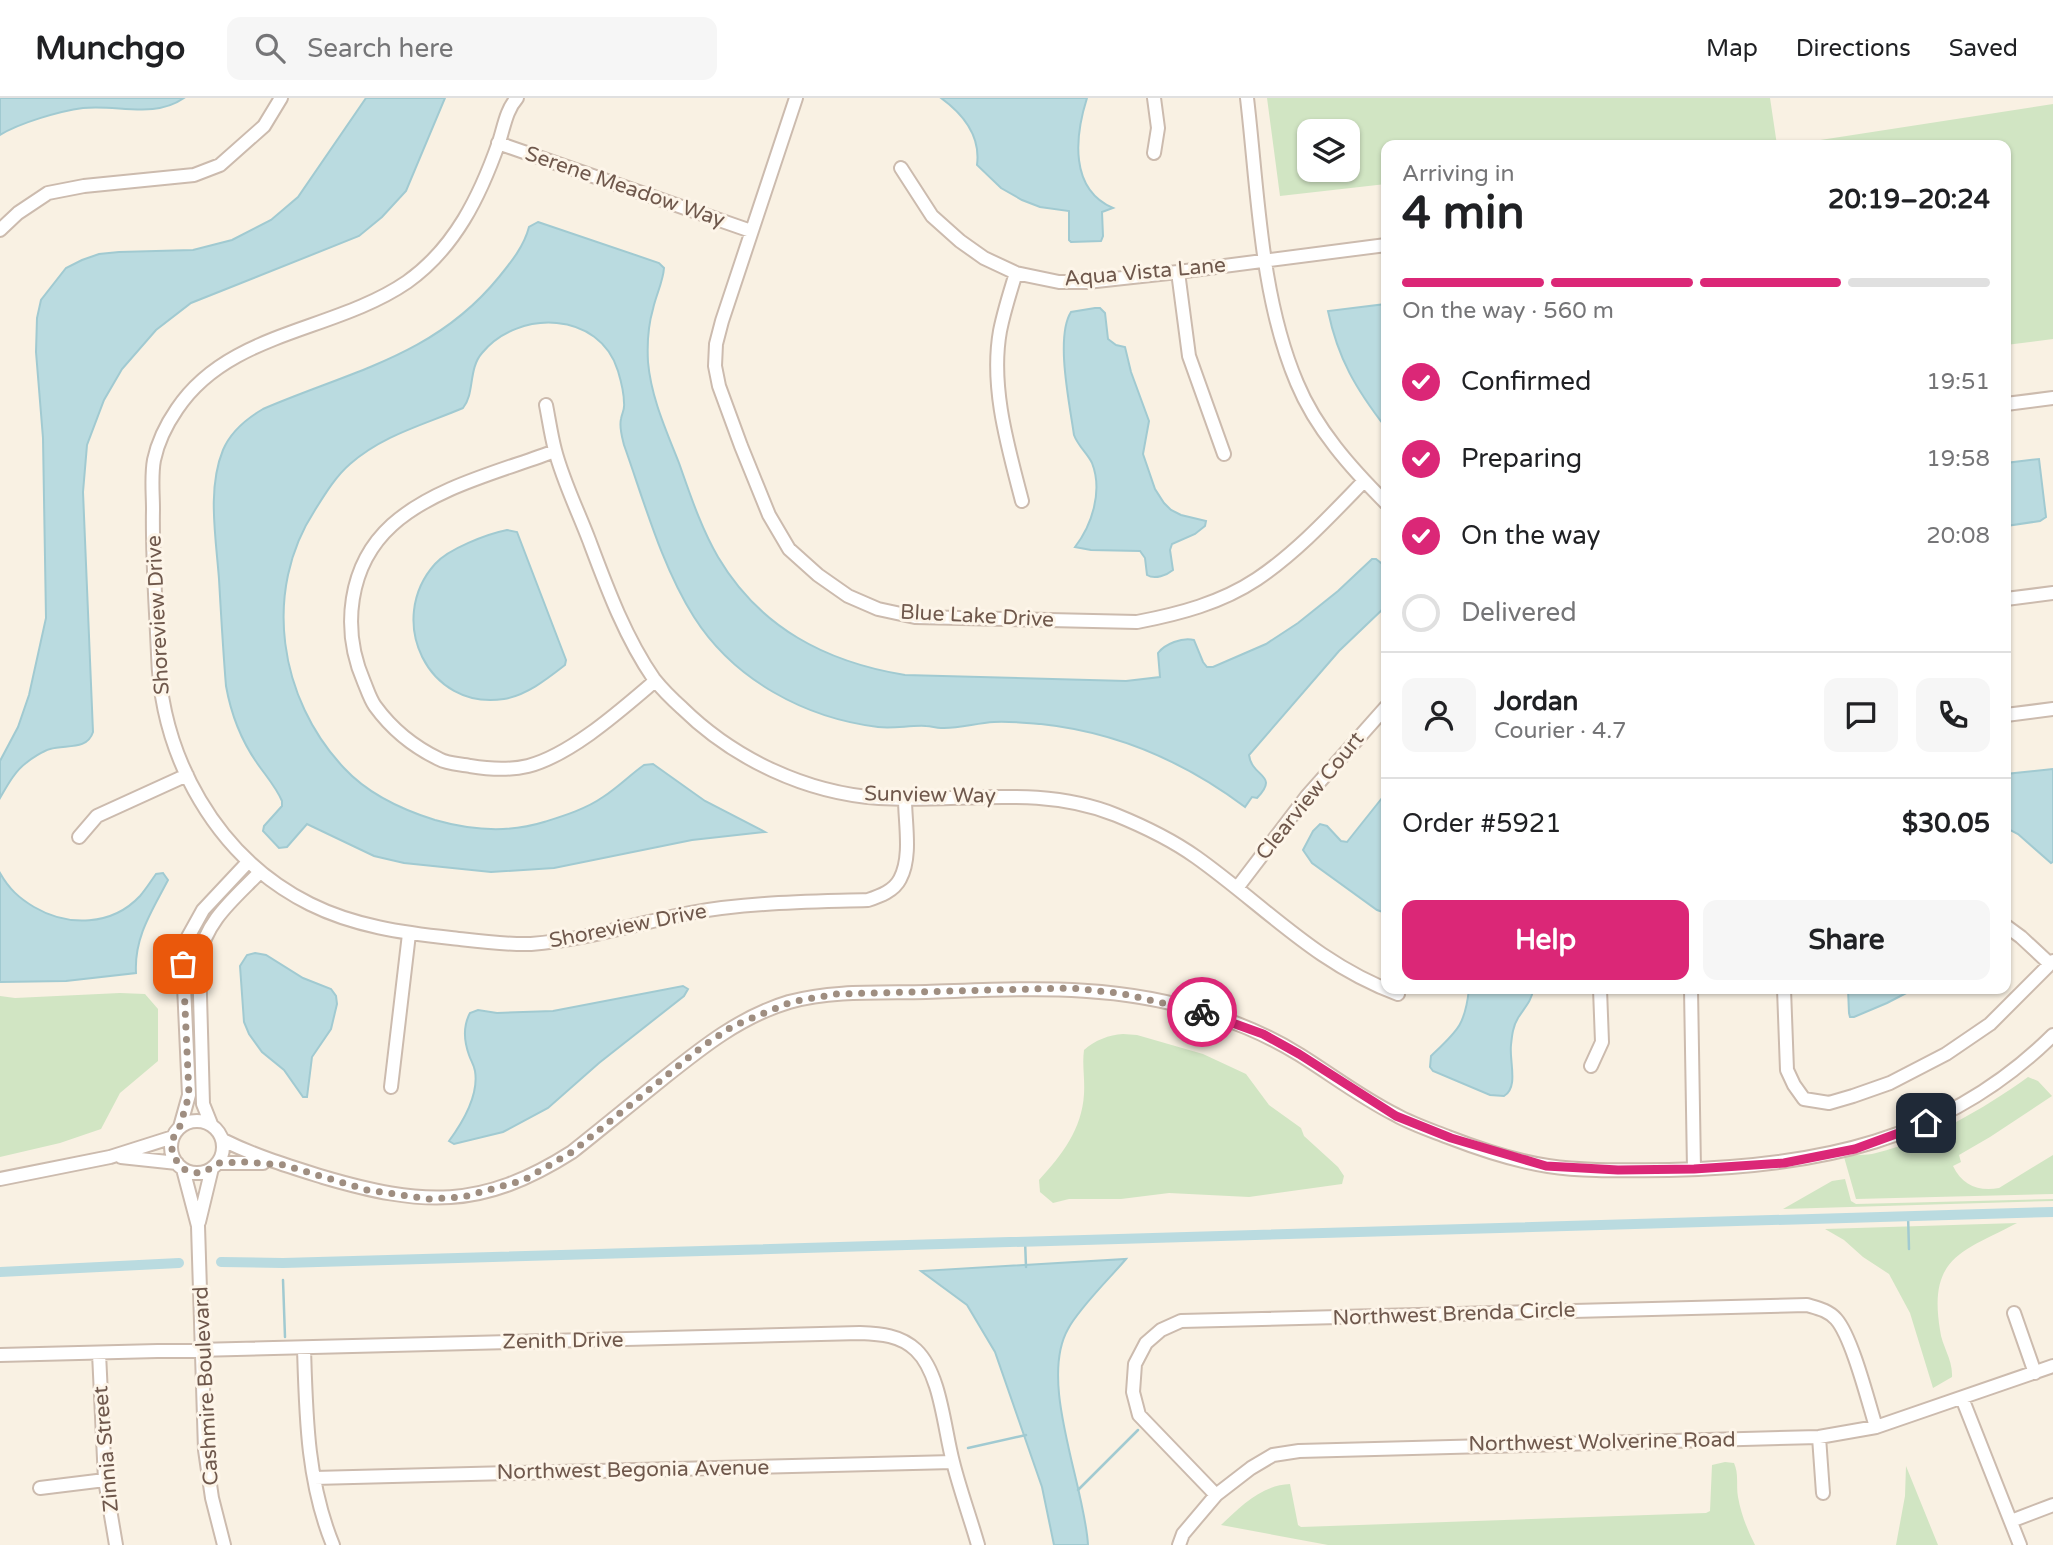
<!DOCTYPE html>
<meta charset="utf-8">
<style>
:root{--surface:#fff;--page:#f6f6f6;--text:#202124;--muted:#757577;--line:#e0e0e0;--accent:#db2777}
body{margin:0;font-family:"Varela Round",sans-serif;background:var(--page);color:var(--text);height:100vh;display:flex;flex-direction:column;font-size:26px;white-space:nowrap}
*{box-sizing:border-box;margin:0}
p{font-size:23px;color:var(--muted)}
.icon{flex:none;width:38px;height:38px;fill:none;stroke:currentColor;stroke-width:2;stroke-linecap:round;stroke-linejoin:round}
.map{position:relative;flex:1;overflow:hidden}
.side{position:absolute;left:1381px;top:42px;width:630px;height:854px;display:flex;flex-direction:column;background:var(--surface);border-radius:14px;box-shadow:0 2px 5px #0004}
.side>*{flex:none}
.tools{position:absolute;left:1297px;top:21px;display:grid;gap:14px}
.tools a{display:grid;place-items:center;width:63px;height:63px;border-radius:14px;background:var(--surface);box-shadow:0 2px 5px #0004;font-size:35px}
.pin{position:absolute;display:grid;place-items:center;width:60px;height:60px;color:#fff;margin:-30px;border-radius:14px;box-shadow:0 4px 10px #0006}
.courier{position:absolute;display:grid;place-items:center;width:70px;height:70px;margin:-35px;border:5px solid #db2777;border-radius:50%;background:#fff;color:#222;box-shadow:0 2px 9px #0007}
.summary em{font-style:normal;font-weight:700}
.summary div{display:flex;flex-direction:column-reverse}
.summary{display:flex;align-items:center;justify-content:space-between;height:119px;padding:0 21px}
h1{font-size:46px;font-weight:700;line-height:52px}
.bar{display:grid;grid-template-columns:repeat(4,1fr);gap:10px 7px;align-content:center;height:84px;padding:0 21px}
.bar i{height:9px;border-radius:5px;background:var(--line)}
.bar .current{background:var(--accent)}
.bar p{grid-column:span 4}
.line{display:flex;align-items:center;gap:18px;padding:0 21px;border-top:2px solid var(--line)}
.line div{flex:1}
.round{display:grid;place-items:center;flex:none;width:74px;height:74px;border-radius:14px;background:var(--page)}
ol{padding:0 21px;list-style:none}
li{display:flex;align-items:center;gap:21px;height:77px}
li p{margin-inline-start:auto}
li .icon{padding:7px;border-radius:50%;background:var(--accent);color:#fff;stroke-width:4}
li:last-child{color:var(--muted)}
li i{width:38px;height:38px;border:4px solid var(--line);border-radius:50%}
.cta{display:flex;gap:14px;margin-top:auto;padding:14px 21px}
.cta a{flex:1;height:80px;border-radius:14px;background:var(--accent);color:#fff;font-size:28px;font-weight:700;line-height:80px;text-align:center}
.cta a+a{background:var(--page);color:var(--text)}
header{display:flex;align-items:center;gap:42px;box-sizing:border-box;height:98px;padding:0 35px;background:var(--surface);border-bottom:2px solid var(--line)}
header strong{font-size:33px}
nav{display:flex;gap:38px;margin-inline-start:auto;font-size:24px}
.search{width:490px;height:63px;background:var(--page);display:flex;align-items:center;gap:18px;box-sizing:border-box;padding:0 24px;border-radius:14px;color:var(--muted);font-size:26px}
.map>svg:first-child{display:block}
.green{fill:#d1e5c3;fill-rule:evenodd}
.water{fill:#badbe0;stroke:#a1cad1;stroke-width:2}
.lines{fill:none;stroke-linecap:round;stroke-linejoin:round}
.stream{stroke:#a1cad1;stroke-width:2.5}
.canal{stroke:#badbe0;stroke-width:10}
.minor-casing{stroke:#ccbbae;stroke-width:16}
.minor{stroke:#fff;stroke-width:12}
.done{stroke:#9f8e81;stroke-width:7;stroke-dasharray:0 12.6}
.route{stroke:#db2777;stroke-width:9}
.labels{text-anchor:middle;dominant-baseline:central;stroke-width:6;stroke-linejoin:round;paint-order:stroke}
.street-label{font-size:21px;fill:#6f584c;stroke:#fdf5e9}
</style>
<header>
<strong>Munchgo</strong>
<div class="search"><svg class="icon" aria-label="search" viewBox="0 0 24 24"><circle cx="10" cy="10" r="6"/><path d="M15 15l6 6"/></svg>Search here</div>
<nav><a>Map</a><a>Directions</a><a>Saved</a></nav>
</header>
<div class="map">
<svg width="2053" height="1447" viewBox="0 0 2053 1447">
<rect width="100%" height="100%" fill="#f9f1e3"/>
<path class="green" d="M1267,0H1770L1777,47H1386V86L1280,98ZM1309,33H1348V72H1309Z
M2053,6V241L2006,247V47H1788Z
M120,895L145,896L158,911V963L120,995L101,1031L60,1045L0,1059V898L15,900Z
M1123,936L1137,937L1203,956L1246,976L1269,1007L1301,1030L1304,1038L1338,1069L1344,1078L1342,1086L1249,1099L1169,1095L1121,1101H1069L1053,1105L1040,1094L1039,1082C1062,1057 1082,1031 1084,996C1085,981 1082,967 1084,952C1095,942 1109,937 1123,936Z
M2028,979L2038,983L2052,998L1990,1039L1959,1057L1961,1064L1953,1068C1962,1087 1979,1094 1999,1090L2053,1057V1096L1856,1101L1844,1059C1855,1056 1865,1058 1876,1055C1932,1041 1982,1012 2028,979Z
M1845,1081L1851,1103L1856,1106L2053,1101V1103L1783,1111L1832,1083Z
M2017,1125C1962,1154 1928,1159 1940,1232C1942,1249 1953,1261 1952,1279L1933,1290L1910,1215L1889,1176L1863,1159L1844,1142L1825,1131Z
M1725,1364L1734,1365C1739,1376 1736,1387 1738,1399C1741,1416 1747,1431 1755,1447H1328L1221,1427C1241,1408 1262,1387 1290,1386L1298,1427L1301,1429L1706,1415L1710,1413L1712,1367Z
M1906,1368L1938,1447H1896L1905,1398Z"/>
<path class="water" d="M0,0H184C154,21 117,6 83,10C60,13 19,25 0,37Z
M366,0H445L406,93L382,119L359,138L191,205L156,232L122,271L104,302L87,347L83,394L93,634C87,653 65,646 50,651C43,653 32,660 26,665C15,673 7,688 0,700V663L18,629L29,597L46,520L43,340L36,254L37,220L41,202L66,170L82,162L99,156L119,154L193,152L232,142L271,122L298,99Z
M941,0H1087C1075,38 1069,91 1113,110L1102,114L1103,138L1101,143L1071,144L1069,142V113L1040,109L1022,102L1001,90L977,67C981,37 963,16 941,0Z
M538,124L659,165L664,170C663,184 656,197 653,211C648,228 647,246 648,264C651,299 666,332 679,365C690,396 701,430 718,459C760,530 826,564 905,577L1126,583L1160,579L1158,555C1165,546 1182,539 1194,542L1203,564L1207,569H1213L1266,546L1298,525L1338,493L1372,461H1376L1386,469V508L1339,553L1249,657C1252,680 1280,676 1257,700L1252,699L1245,709C1185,664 1116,634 1041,626C1026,625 1009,623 994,624C976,625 958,631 941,630C936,630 931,628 926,628C910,627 894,631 878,629C805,620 734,582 694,519C662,469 644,403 624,347C622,339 619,329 621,321C622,315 625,311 624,305C624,295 621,283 618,273C600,213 518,211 482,255C468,271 475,295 463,310C423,327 383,337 350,366C336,378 325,396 315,412C262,493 279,601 344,670C367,695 403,712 435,722C470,732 509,735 544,724C563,718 586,711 603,699C617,690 630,677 644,667L653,666L705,703L765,734L692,742L554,770L491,774L404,765L374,758L307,726L287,749L279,750L263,733L264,728L282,708V703C276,689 266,678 257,665C241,642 231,616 226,588C223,552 221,516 219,481C216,440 207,391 223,352C231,333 246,321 263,311C351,273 435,258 499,179C512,163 524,148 529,129Z
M1386,206V330C1356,291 1338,261 1328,213Z
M1095,210H1100L1105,215L1108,241L1116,247L1125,249L1131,274L1149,323L1143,356L1155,391L1164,405L1171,412L1181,417L1206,423L1205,428L1195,436L1172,446L1170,452L1173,472C1167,477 1155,482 1147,477L1145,460L1140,453L1091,452L1075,449C1092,427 1103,393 1092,365C1087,355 1078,348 1074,337C1070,308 1055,239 1071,214Z
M2039,361L2046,419L2040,423L2006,428V365Z
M507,432L517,434L566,562L565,567C547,581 527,597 504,601C428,613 385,522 435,466C448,451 487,436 507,432Z
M2053,671V764L2051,765L2018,736L2006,730V676Z
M1386,695V815L1377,812L1312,765L1303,752L1313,733L1320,726L1327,728L1341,743L1347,744Z
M0,775C9,791 19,800 34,809C68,829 112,828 140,798C146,791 151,783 156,776L163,775L168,782C152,813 134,839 136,875L66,883L0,884Z
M255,855L266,857L303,880L331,891L336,898L337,906L331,931L312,959L307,999H303L284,972L262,954L249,936L244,924L240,868L247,857Z
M683,888L688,891L684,898L599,965L548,1010L503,1034L454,1046L449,1043C463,1024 479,997 475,973C474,967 471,963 469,957C464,943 463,928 470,915L478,912L497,915L553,913Z
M1469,891H1533C1532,903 1524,910 1518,920C1513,928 1512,937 1511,947C1509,963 1519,989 1504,998L1490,997L1433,973L1430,969L1431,958C1457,933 1465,928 1469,891Z
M1848,891H1914L1887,905L1854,919H1850L1849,915Z
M1126,1161C1110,1180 1079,1210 1068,1231C1038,1284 1085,1388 1088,1447H1054L1042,1389L995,1254L967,1207L921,1173Z"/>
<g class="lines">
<path class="stream" d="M1908,1117L1909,1151
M1025,1142L1026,1169
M283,1182L285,1239
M968,1350L1026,1337
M1078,1392L1138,1332"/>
<path class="canal" d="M221,1164L283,1165L2053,1114
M0,1174L179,1165"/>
<g class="minor-casing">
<path id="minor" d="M517,0C506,12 504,29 499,44C480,98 455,150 407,184C334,234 229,233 177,311C166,327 158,343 154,362C151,378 153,395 153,411C152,459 156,508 158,556C161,659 216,759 310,806C354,828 403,835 451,840C477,843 505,847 531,846C585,842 638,825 690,815C748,804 809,804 868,802C880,798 894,793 900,781C912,759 905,725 905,701
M796,0L722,223L716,246L715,268L719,288L741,348L769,417L789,451L818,477L848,498L878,511L915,519L1137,524C1179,516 1221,505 1257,481C1297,454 1331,417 1364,383
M1247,0C1258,93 1260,198 1297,285C1316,331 1351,370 1386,405
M498,45L751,133
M1154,55L1158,30L1154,0
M901,70L932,118L960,143L984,160L1016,175L1059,184H1087L1178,174L1386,147
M0,132L18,115L48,95L84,88L194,77L220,67L264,28L281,0
M1178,174L1189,258L1224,356
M1016,175C1010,194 1004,213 1000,233C990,289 1008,349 1022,403
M2006,306L2053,300
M546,307C549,322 551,337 555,352C563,383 578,413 589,442C607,490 625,539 654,581C662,591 672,601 682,610C734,661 806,695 879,700C959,705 1039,686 1116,717C1143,728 1172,742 1196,759C1265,808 1316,866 1398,896
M555,353C502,373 434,389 392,427C348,467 341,531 364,584C367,591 370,601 375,608C391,630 414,649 439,661C448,666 461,666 470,668C488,671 511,672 528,668C571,657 622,611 655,583
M2006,501L2053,495
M2006,617L2053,611
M79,739L97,718L187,677
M1237,790L1307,698L1386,609
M2006,828L2021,839L2050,866
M1691,891L1694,1071
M1784,891L1787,972L1794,987L1804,1001L1829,1005L1853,998L1890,985L1946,956L1990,926L2053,863
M1591,968L1602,944L1600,891
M391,989L409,836
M171 1049a26 26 0 1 1 52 0a26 26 0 1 1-52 0Z
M211,1026L203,1006L199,861C205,823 235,800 260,774
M180,1029L189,997L183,866L188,839L203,812L248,764
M223,1042C255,1058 288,1068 323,1079C422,1108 481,1112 572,1054C601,1031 630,1007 660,983C700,951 739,919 789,904C833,892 881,895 926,894C1025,891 1116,884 1213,917C1243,927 1273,940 1300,957C1332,977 1362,1000 1396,1017C1412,1026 1430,1032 1448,1039C1479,1051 1515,1063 1548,1068C1588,1074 1629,1072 1669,1072C1815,1069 1945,1044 2053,937
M121,1059L177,1065
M218,1065H263
M183,1071L198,1128L205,1352L212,1400L224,1447
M0,1081L110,1059L173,1039
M199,1124L212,1070
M2014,1215L2035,1275
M304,1250C306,1317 307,1384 333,1447
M99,1255L105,1382L116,1447
M0,1257L860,1235C881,1236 900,1237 916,1252C941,1276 944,1331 953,1364C960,1392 970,1419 978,1447
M1962,1300L2020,1447
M1819,1339L1823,1395
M314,1380L953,1364
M40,1390L105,1382
M1216,1397L1139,1317L1133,1294L1135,1266L1146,1245L1161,1232L1181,1223L1807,1207C1817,1210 1828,1212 1836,1221C1852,1239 1868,1303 1876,1329
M2011,1423L2053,1407
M1179,1447L1183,1436L1216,1397L1251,1370L1273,1357L1299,1353L1819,1339L1876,1329L2053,1268"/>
</g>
<use href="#minor" class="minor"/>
</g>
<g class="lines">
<path class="done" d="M183,866L189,997L180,1028L171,1044L173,1058L183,1071L198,1075L206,1073L218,1065L245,1064L284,1067L367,1092L429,1101L463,1099L510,1086L524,1082L572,1054L703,948L733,928L791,904L836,896L1070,890L1119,895L1202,914"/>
<path class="route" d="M1202,914L1263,936L1299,956L1396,1018L1451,1040L1546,1068L1618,1072L1694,1071L1784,1065L1855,1051L1926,1025"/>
</g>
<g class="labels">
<g class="street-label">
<text transform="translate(625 89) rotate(19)">Serene Meadow Way</text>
<text transform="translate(1145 174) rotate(-5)">Aqua Vista Lane</text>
<text transform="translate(158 517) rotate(-93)">Shoreview Drive</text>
<text transform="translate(977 518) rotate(3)">Blue Lake Drive</text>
<text transform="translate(930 697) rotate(1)">Sunview Way</text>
<text transform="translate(1310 698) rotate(-51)">Clearview Court</text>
<text transform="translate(628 828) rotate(-11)">Shoreview Drive</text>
<text transform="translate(1454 1216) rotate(-2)">Northwest Brenda Circle</text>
<text transform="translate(563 1243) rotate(-1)">Zenith Drive</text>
<text transform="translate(206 1288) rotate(-93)">Cashmire Boulevard</text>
<text transform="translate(1602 1344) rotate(-1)">Northwest Wolverine Road</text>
<text transform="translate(106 1351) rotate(-95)">Zinnia Street</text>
<text transform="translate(633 1372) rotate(-1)">Northwest Begonia Avenue</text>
</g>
</g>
</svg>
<div class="tools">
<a><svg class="icon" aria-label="layers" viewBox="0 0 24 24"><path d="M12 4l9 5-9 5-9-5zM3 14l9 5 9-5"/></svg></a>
</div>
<div class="pin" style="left:183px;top:866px;background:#ea580c"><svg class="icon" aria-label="bag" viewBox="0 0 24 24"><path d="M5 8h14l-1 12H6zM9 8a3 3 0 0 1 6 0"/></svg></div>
<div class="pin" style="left:1926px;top:1025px;background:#1f2937"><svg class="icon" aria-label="home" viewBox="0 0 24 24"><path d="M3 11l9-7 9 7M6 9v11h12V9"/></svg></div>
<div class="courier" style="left:1202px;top:914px"><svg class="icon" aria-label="bike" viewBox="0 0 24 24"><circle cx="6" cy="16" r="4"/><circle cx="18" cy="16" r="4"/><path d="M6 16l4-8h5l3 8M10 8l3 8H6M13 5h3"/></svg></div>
<section class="side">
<div class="summary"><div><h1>4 min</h1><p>Arriving in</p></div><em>20:19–20:24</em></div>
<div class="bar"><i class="current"></i><i class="current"></i><i class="current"></i><i></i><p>On the way · 560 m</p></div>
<ol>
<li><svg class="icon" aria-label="check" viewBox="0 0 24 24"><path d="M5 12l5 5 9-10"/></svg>Confirmed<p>19:51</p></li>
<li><svg class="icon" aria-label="check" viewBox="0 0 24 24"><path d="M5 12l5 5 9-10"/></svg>Preparing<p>19:58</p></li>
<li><svg class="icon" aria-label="check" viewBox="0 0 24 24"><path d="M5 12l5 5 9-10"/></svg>On the way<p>20:08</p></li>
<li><i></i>Delivered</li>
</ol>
<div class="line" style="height:126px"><a class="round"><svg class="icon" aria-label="person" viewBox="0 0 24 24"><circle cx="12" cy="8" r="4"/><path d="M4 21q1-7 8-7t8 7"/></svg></a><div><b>Jordan</b><p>Courier · 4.7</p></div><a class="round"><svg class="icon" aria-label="chat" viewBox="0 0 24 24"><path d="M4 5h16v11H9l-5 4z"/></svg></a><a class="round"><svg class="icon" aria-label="phone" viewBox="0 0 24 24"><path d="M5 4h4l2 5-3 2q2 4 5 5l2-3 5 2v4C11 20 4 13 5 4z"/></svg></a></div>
<div class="line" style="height:91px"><div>Order #5921</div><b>$30.05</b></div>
<div class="cta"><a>Help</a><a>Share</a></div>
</section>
</div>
